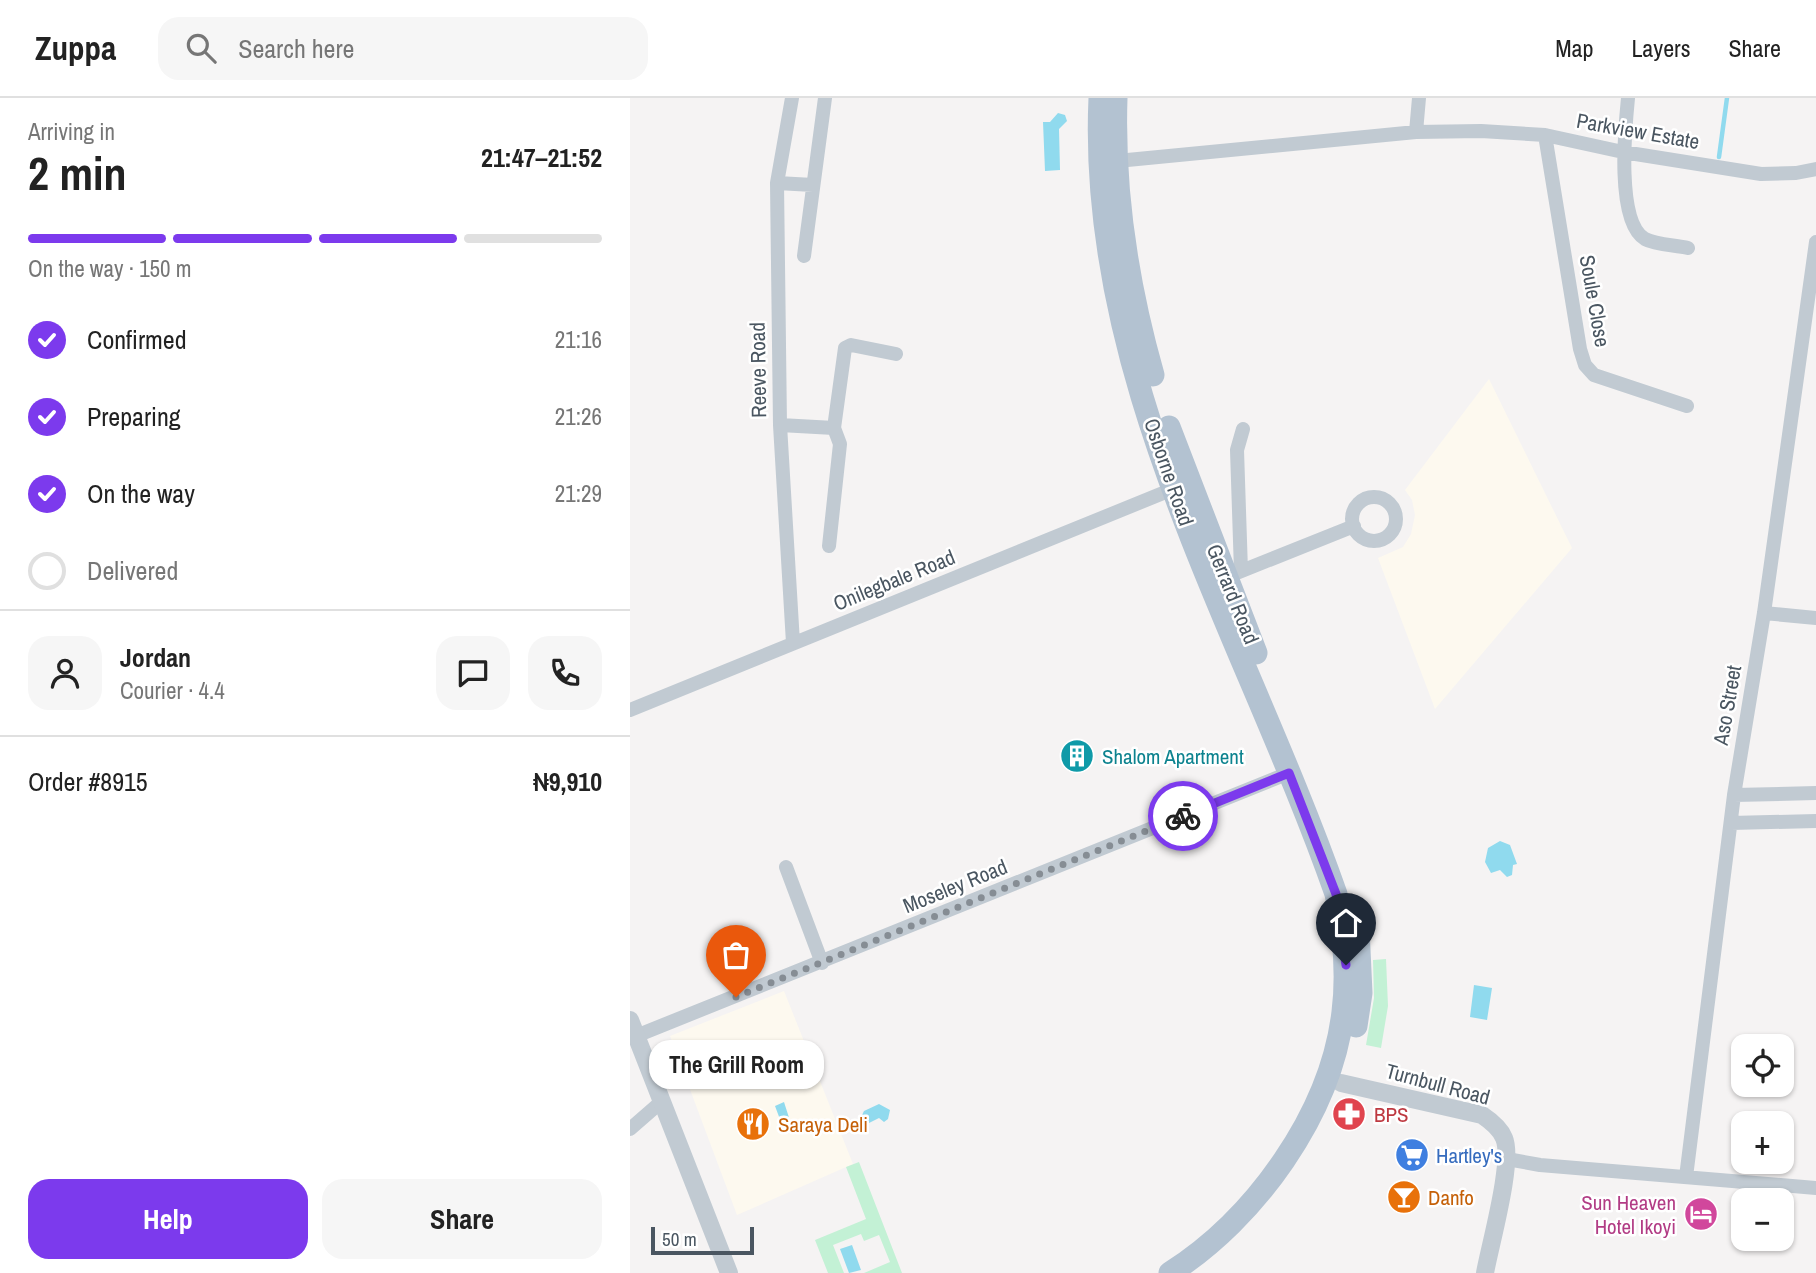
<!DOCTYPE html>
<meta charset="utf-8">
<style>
:root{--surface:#fff;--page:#f6f6f6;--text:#222;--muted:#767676;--line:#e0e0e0;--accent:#7c3aed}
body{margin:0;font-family:"Archivo Narrow",sans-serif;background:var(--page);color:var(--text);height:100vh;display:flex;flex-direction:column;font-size:26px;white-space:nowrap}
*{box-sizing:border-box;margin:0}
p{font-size:23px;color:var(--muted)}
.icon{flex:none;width:38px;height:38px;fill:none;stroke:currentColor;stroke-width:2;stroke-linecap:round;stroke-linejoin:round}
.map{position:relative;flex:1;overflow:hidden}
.details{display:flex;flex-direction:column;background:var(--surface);width:630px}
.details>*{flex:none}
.fabs{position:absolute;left:1101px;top:936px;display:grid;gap:14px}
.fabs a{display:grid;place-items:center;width:63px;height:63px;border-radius:14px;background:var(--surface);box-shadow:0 2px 5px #0004;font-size:35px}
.scale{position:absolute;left:21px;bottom:18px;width:103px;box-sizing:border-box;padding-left:7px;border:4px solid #4a5661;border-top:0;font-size:19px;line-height:24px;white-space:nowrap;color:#4a5661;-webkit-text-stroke:5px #fff;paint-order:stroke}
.pin{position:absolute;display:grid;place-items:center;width:60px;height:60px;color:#fff;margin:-72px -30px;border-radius:50% 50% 50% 0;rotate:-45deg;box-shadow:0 0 7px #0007}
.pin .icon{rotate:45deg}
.courier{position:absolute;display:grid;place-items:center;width:70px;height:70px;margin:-35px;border:5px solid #7c3aed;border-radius:50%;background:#fff;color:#222;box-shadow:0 2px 9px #0007}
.bubble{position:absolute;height:49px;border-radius:21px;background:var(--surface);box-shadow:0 2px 5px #0004;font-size:23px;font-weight:700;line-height:49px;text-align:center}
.summary em{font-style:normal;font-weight:700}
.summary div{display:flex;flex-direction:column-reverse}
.summary{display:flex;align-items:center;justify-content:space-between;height:119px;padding:0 28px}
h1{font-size:46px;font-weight:700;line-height:52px}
.bar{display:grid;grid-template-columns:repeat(4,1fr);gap:10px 7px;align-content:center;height:84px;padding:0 28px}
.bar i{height:9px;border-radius:5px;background:var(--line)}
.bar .on{background:var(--accent)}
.bar p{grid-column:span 4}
.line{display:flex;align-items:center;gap:18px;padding:0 28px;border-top:2px solid var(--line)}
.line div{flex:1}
.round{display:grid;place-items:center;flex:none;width:74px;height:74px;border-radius:21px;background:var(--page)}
ol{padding:0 28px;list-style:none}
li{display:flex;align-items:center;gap:21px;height:77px}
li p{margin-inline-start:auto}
li .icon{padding:7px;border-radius:50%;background:var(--accent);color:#fff;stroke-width:4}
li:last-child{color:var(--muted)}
li i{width:38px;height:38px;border:4px solid var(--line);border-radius:50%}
.cta{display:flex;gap:14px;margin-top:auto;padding:14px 28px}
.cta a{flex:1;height:80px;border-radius:21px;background:var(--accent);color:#fff;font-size:28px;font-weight:700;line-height:80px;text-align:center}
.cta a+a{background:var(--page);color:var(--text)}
header{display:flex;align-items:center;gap:42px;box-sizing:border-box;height:98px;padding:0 35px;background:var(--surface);border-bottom:2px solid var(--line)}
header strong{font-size:33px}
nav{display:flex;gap:38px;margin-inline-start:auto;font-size:24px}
.search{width:490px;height:63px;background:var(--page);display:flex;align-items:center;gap:18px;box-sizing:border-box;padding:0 24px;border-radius:21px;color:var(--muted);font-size:26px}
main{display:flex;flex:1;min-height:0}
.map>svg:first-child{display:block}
.commercial{fill:#fdf9ef}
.green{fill:#c3f1d5}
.water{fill:#90daee}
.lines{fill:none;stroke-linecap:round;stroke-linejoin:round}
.stream{stroke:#90daee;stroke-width:4.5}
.minor{stroke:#c1cad2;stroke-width:14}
.tertiary{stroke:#c1cad2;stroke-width:18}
.primary{stroke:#b3c2d1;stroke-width:23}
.done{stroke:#868d94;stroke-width:7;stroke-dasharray:0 12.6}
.route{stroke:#7c3aed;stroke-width:9}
.labels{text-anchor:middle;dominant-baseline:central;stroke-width:5;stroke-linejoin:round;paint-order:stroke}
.street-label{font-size:21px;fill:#4a5661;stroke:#fff}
.culture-label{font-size:21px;fill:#0d838f;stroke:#fff;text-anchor:start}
.health-label{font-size:21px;fill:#be3a42;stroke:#fff;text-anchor:start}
.food-label{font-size:21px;fill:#c56008;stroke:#fff;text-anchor:start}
.shop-label{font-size:21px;fill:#366cbe;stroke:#fff;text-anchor:start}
.hotel-label{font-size:21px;fill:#b23c85;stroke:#fff;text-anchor:end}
</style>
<header>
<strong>Zuppa</strong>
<div class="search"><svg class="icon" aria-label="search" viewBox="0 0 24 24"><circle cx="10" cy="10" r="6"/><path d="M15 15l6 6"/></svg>Search here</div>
<nav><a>Map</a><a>Layers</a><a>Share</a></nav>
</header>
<main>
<section class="details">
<div class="summary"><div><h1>2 min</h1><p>Arriving in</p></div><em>21:47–21:52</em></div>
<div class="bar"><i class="on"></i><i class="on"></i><i class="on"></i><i></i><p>On the way · 150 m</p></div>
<ol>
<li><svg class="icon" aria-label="check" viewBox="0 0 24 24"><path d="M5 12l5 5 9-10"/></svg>Confirmed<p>21:16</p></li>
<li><svg class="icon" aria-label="check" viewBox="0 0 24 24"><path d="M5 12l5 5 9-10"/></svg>Preparing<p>21:26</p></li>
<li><svg class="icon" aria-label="check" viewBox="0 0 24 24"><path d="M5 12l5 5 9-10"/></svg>On the way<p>21:29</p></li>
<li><i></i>Delivered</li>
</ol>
<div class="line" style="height:126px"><a class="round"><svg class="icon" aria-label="person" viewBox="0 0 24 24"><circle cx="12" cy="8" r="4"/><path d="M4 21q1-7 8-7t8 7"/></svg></a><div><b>Jordan</b><p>Courier · 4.4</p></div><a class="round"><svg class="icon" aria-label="chat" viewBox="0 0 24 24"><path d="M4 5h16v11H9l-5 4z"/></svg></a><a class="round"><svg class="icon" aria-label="phone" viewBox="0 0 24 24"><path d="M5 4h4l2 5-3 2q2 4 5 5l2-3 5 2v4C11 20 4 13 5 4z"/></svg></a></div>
<div class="line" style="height:91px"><div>Order #8915</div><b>₦9,910</b></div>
<div class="cta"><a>Help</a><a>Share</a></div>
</section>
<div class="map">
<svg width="1186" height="1175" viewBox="0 0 1186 1175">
<rect width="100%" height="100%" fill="#f5f3f3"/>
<path class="commercial" d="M859,281L942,450L805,611L748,460L773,449L781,436L785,417L782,402L775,392Z
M154,893L223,1066L107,1117L40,938Z"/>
<path class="green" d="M756,861L758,908L751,950L736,947L744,900L743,862Z
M229,1064L272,1175H234L260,1164L249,1137L234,1143L231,1136L203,1147L214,1175H198L185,1142L236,1121L216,1069Z"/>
<path class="water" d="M428,15L435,17L437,23L429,31L430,72L415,73L413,24H420Z
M870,743L880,747L887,766L883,767L882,777L877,779L870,772L861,775L855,764L858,750Z
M844,887L862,890L857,922L840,919Z
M154,1004L162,1029L154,1032L145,1008Z
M249,1006L260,1012L258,1021L254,1024L249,1020L233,1028L228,1025L234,1013Z
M222,1147L231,1172L219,1175L210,1151Z"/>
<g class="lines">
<path class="stream" d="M1089,59L1097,0"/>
<path class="minor" d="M162,0L147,85L150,327L163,545
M998,0C995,30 986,124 1015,141C1026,147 1046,147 1058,150
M786,34L789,0
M915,37L950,251L955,267L964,277L1057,308
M487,63L786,34L851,33L915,37L993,54L1131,76L1166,75L1186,71
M147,85L183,87
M174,158L195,0
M150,327L204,330L215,250L221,247L266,256
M722 421a22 22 0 1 1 44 0a22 22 0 1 1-44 0Z
M199,448L210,346L204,330
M611,473L607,352L613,331
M604,476L724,428
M1134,515L1186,520
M0,612L543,391
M1104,697L1186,695
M1101,725L1186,723
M156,769L192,865
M6,938L659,675
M0,1031L31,1004
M877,1061L910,1067L1186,1090
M1056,1079L1104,697L1134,515L1186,144"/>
<path class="tertiary" d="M0,922L99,1175
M711,985L852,1017C861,1023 870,1030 874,1040C884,1063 860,1147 855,1175"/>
<path class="primary" d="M470,0C457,284 615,537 706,796C714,835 718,874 713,914C701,1016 625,1121 540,1175
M486,0C483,92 498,189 523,277
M539,329L626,555
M726,928L731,895L728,830"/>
</g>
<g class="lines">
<path class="done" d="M106,899L553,718"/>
<path class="route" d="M553,718L659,675L706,796L716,867"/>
</g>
<defs>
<g id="building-disc" transform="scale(1.75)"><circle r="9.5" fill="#0f9aa8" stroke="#fff"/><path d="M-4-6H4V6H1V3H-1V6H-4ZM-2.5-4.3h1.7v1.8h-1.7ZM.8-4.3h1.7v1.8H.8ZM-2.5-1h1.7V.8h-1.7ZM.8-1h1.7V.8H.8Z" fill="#fff"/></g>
<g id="pharmacy-disc" transform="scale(1.75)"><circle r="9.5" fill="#e0444e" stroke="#fff"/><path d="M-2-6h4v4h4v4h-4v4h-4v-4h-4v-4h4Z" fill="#fff"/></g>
<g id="restaurant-disc" transform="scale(1.75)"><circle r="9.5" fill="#e8710a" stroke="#fff"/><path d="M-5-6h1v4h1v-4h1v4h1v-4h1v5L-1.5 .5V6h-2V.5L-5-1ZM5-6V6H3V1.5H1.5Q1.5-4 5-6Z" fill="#fff"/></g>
<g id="supermarket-disc" transform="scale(1.75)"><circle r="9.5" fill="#3f7fe0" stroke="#fff"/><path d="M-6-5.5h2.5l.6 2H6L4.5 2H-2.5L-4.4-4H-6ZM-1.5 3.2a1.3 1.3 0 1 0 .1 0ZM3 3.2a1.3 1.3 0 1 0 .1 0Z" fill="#fff"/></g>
<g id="bar-disc" transform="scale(1.75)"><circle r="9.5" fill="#e8710a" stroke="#fff"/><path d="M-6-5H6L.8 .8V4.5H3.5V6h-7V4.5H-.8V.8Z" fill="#fff"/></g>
<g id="hotel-disc" transform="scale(1.75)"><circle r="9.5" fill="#d1479c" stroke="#fff"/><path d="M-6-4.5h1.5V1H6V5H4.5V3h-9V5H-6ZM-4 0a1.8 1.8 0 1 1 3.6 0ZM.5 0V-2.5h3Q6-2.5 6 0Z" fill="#fff"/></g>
</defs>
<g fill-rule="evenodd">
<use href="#building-disc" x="447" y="658"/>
<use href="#pharmacy-disc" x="719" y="1016"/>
<use href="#restaurant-disc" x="123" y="1026"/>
<use href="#supermarket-disc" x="782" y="1057"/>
<use href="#bar-disc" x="774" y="1099"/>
<use href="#hotel-disc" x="1071" y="1116"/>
</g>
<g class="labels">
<g class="street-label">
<text transform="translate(1008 33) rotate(10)">Parkview Estate</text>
<text transform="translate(965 203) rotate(80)">Soule Close</text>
<text transform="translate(128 272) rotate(-91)">Reeve Road</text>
<text transform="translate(539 374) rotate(71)">Osborne Road</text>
<text transform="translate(264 482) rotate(-22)">Onilegbale Road</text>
<text transform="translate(603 496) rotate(68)">Gerrard Road</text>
<text transform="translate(1097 607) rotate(-80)">Aso Street</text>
<text transform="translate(325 788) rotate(-22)">Moseley Road</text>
<text transform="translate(808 986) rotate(15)">Turnbull Road</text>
</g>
<g class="culture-label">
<text x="472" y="658">Shalom Apartment</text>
</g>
<g class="health-label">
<text x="744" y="1016">BPS</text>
</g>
<g class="food-label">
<text x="148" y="1026">Saraya Deli</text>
<text x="798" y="1099">Danfo</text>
</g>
<g class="shop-label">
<text x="806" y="1057">Hartley's</text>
</g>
<g class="hotel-label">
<text x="1046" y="1104">Sun Heaven<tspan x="1046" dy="24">Hotel Ikoyi</tspan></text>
</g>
</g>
</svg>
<div class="fabs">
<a><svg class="icon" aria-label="locate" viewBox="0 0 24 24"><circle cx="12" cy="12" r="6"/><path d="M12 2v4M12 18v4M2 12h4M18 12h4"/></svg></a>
<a>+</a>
<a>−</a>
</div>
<div class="scale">50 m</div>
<div class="pin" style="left:106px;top:899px;background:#ea580c"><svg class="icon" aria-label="bag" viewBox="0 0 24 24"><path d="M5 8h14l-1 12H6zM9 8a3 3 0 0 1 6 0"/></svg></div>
<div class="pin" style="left:716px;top:867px;background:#1f2937"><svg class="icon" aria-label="home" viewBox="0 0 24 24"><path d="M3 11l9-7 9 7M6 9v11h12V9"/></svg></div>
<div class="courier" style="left:553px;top:718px"><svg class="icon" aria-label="bike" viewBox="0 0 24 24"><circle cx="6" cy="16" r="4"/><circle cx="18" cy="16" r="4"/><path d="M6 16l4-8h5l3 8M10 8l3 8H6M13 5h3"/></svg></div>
<div class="bubble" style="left:19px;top:942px;width:175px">The Grill Room</div>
</div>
</main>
